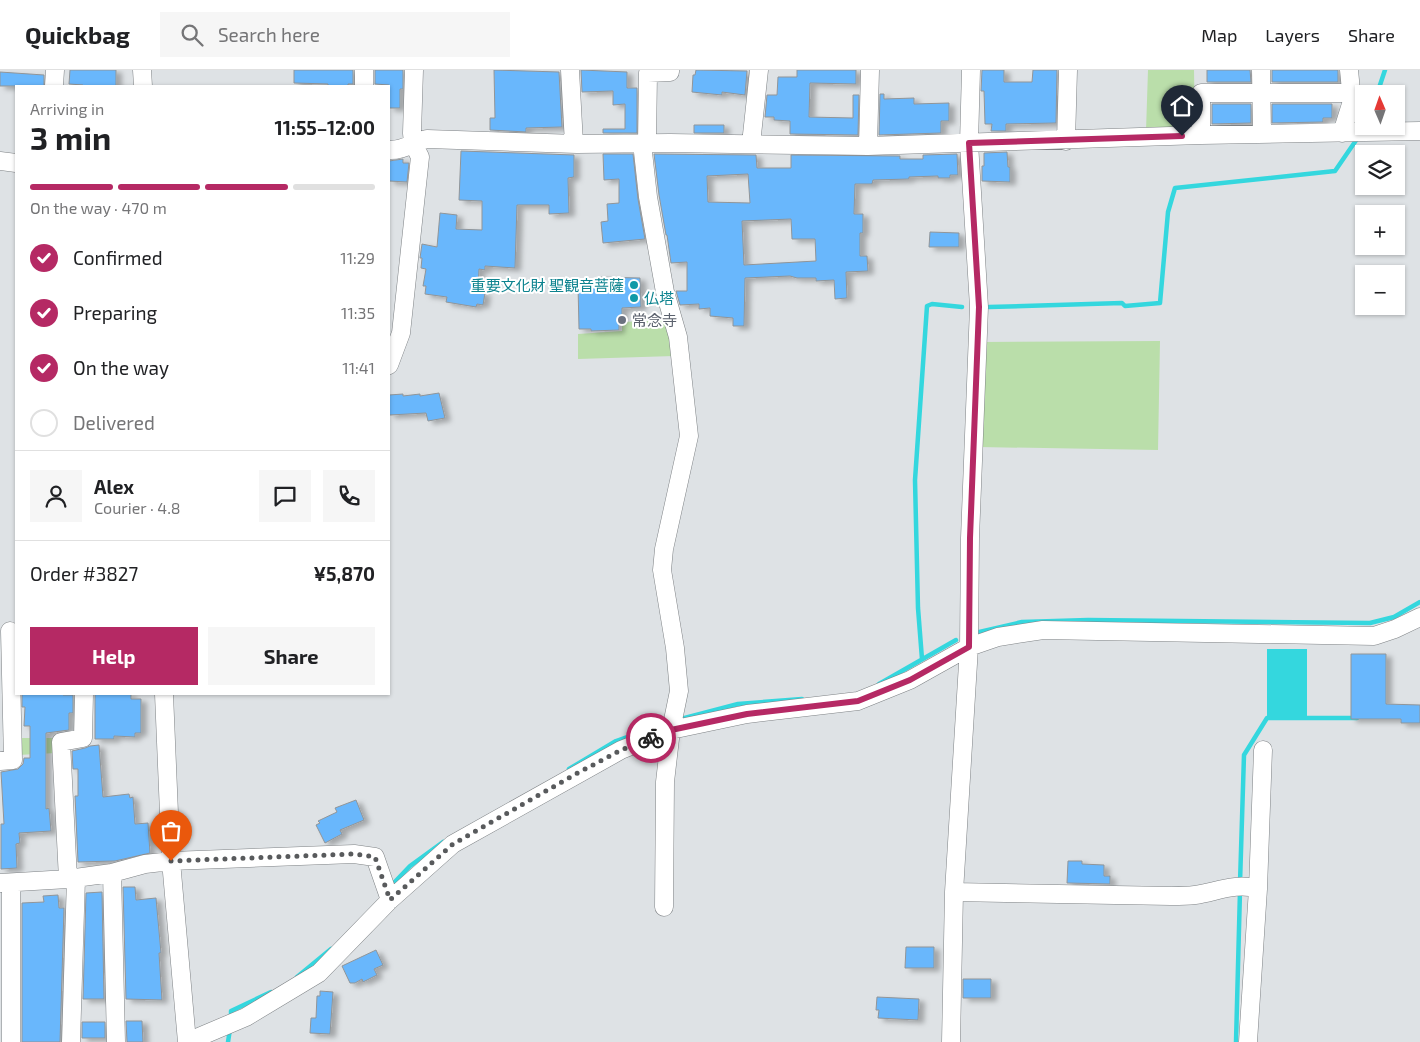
<!DOCTYPE html>
<meta charset="utf-8">
<style>
:root{--surface:#fff;--page:#f6f6f6;--text:#202124;--muted:#757577;--line:#e0e0e0;--accent:#b52964}
body{margin:0;font-family:"Exo 2","Noto Sans JP",sans-serif;background:var(--page);color:var(--text);height:100vh;display:flex;flex-direction:column;font-size:19px;white-space:nowrap}
*{box-sizing:border-box;margin:0}
p{font-size:16px;color:var(--muted)}
.icon{flex:none;width:28px;height:28px;fill:none;stroke:currentColor;stroke-width:2;stroke-linecap:round;stroke-linejoin:round}
.map{position:relative;flex:1;overflow:hidden}
.details{position:absolute;left:15px;top:15px;width:375px;height:610px;display:flex;flex-direction:column;background:var(--surface);border-radius:0px;box-shadow:0 1px 4px #0004}
.details>*{flex:none}
.needle{width:32px;rotate:358deg}
.fabs{position:absolute;left:1355px;top:15px;display:grid;gap:10px}
.fabs a{display:grid;place-items:center;width:50px;height:50px;border-radius:0px;background:var(--surface);box-shadow:0 1px 4px #0004;font-size:25px}
.pin{position:absolute;display:grid;place-items:center;width:42px;height:42px;color:#fff;margin:-51px -21px;border-radius:50% 50% 50% 0;rotate:-45deg;box-shadow:0 0 5px #0007}
.pin .icon{rotate:45deg}
.courier{position:absolute;display:grid;place-items:center;width:50px;height:50px;margin:-25px;border:4px solid #b52964;border-radius:50%;background:#fff;color:#222;box-shadow:0 1px 6px #0007}
.head em{font-style:normal;font-weight:700}
.head div{display:flex;flex-direction:column-reverse}
.head{display:flex;align-items:center;justify-content:space-between;height:85px;padding:0 15px}
h1{font-size:32px;font-weight:700;line-height:38px}
.bar{display:grid;grid-template-columns:repeat(4,1fr);gap:8px 5px;align-content:center;height:60px;padding:0 15px}
.bar i{height:6px;border-radius:4px;background:var(--line)}
.bar .selected{background:var(--accent)}
.bar p{grid-column:span 4}
.line{display:flex;align-items:center;gap:12px;padding:0 15px;border-top:1px solid var(--line)}
.line div{flex:1}
.round{display:grid;place-items:center;flex:none;width:52px;height:52px;border-radius:0px;background:var(--page)}
ol{padding:0 15px;list-style:none}
li{display:flex;align-items:center;gap:15px;height:55px}
li p{margin-inline-start:auto}
li .icon{padding:5px;border-radius:50%;background:var(--accent);color:#fff;stroke-width:4}
li:last-child{color:var(--muted)}
li i{width:28px;height:28px;border:2px solid var(--line);border-radius:50%}
.action{display:flex;gap:10px;margin-top:auto;padding:10px 15px}
.action a{flex:1;height:58px;border-radius:0px;background:var(--accent);color:#fff;font-size:20px;font-weight:700;line-height:58px;text-align:center}
.action a+a{background:var(--page);color:var(--text)}
header{display:flex;align-items:center;gap:30px;box-sizing:border-box;height:70px;padding:0 25px;background:var(--surface);border-bottom:1px solid var(--line)}
header strong{font-size:24px}
nav{display:flex;gap:28px;margin-inline-start:auto;font-size:18px}
.search{width:350px;height:45px;background:var(--page);display:flex;align-items:center;gap:12px;box-sizing:border-box;padding:0 18px;border-radius:0px;color:var(--muted);font-size:19px}
.map>svg:first-child{display:block}
.green{fill:#badeaa}
.water{fill:#34d7de}
.lines{fill:none;stroke-linecap:round;stroke-linejoin:round}
.stream{stroke:#34d7de;stroke-width:4.5}
.building{fill:#69b7fc;stroke:#919598;fill-rule:evenodd;filter:url(#shadow)}
.minor-casing{stroke:#7e8285;stroke-width:19}
.minor{stroke:#fff;stroke-width:18}
.done{stroke:#585a5c;stroke-width:5;stroke-dasharray:0 9}
.route{stroke:#b52964;stroke-width:6}
.culture-dot{fill:#0f9aa8;stroke:#fff;stroke-width:2}
.worship-dot{fill:#6b7280;stroke:#fff;stroke-width:2}
.labels{text-anchor:middle;dominant-baseline:central;stroke-width:4;stroke-linejoin:round;paint-order:stroke}
.culture-label{font-size:15px;fill:#0d838f;stroke:#fff;text-anchor:end}
.worship-label{font-size:15px;fill:#5b616d;stroke:#fff;text-anchor:start}
</style>
<header>
<strong>Quickbag</strong>
<div class="search"><svg class="icon" aria-label="search" viewBox="0 0 24 24"><circle cx="10" cy="10" r="6"/><path d="M15 15l6 6"/></svg>Search here</div>
<nav><a>Map</a><a>Layers</a><a>Share</a></nav>
</header>
<div class="map">
<svg width="1420" height="972" viewBox="0 0 1420 972">
<defs>
<filter id="shadow"><feDropShadow dx="5.5" dy="3" stdDeviation="2.5" flood-color="#0004"/></filter>
</defs>
<rect width="100%" height="100%" fill="#dee2e5"/>
<path class="green" d="M1148,0H1194L1195,60L1146,61Z
M670,250L674,286L578,289V264L622,261V252Z
M1160,271L1158,380L979,377L981,272Z
M17,668H55L56,683L18,685Z"/>
<path class="water" d="M1267,579H1307V648H1267Z"/>
<g class="lines">
<path class="stream" d="M1377,24L1385,0
M989,237L1122,233L1125,236L1160,233L1168,142L1175,118L1335,101L1359,66
M975,563L1022,552L1088,550L1370,553L1394,547L1420,532
M922,589L918,538L915,410L927,236L932,234L962,237
M879,614L956,570
M677,650L738,634L802,629
M569,699L616,671L658,656
M1240,813L1244,685L1267,648H1357
M390,817L410,796L443,772
M297,907L331,879
M231,949V941L271,922
M228,972L230,959
M1236,972L1240,821"/>
</g>
<path class="building" d="M70,0H116V16H82L83,15L69,14Z
M294,0H353V14H348V16H328V14L294,13Z
M375,0H403V19H400V38H389V15L375,14Z
M494,0L559,2L562,57L526,58V62L490,60V48H495Z
M581,0L627,2V18H637V63H603V59H625V34L613,35V21L582,22Z
M696,0L747,1L745,25L722,22V25L692,22L693,5H695Z
M797,0H856V14L810,13L809,47L853,48V25H859L858,65L790,64V51L774,50V47H765L767,25H777L778,7H797Z
M982,0H1004V12H1032L1033,0H1057L1056,53L1006,54V61H991L992,54H985L984,21H981Z
M1207,0H1250L1251,12H1207Z
M1272,0H1338V12H1272Z
M0,2L44,5V16H0Z
M880,24H884V29L914,28V34L949,33V51H941V63L879,65Z
M1212,34H1251V53L1212,54Z
M1272,34H1332V48H1323V52L1272,53Z
M694,55H724V63H694Z
M461,81L574,85V107L568,108L569,143L549,144V135H517L515,198L485,196V200L479,199L478,222L485,223L483,235L477,234L476,237L446,232L447,227L425,224L426,216H423L426,199L421,198L422,188H420L422,174L437,177L440,143L457,145L456,159L482,160V131L459,130Z
M1007,82L1008,97H1010V112L982,111V96H984V83Z
M603,84H633L638,129L645,169L603,173L601,152L608,151L607,134L619,133V109L604,110Z
M654,84L756,85L757,98H791V85L900,86V89H923V85L957,84L958,105H950V108H938V106L909,107V109L873,110L872,114H855L854,144H863V163H860V186H867L868,201L846,202L847,228L835,229L834,210L816,211V208H797L790,206L745,208L744,256H733V248L710,246V238L699,239V234L680,235L676,221H687V192L671,193L667,165H666L659,125ZM748,104L750,133L708,132L707,106ZM791,149L792,169H815L816,191L744,195L742,151Z
M403,89V93H409L407,112L389,111V91Z
M930,162L959,163V177H929Z
M597,207L640,208L641,237L622,238V250H619V260L591,261V259H579L578,215L591,214V210H597Z
M439,323L445,348L428,351L426,343L390,345L389,344V325L403,324V326L420,324V326Z
M1351,584H1386V634L1420,635V653H1401V649H1351Z
M22,624H63V625H73V643H69V660L46,663V739L49,738L51,761L19,763L20,773L16,774L17,798L1,799V754H4L1,702L18,699L23,694L24,688H30V656H24L25,637H22Z
M95,624H131V629H141V663H135V667L114,666V669H95Z
M99,675L103,727L129,724L130,728L133,727L135,754L148,753L150,783L115,791L78,792L75,726H78V699H73L72,681L85,678L90,676Z
M356,730L364,750L340,760L342,764L325,773L316,755L320,753L318,751L337,742L335,738Z
M1068,791H1082V794L1104,795V806H1110V814L1067,813Z
M123,817H135L136,830L156,828L161,883H159L162,930L126,929Z
M102,822L104,929H83L86,823Z
M58,825L59,838H64L60,972H22V833L44,832L43,826Z
M906,877H934V898H905Z
M376,880L383,895L374,899L377,905L363,912L362,909L355,913H350L342,896Z
M963,909H991V928H963Z
M320,921L333,922L330,964L310,963L311,948H316L317,926H320Z
M877,927L919,929L918,950L878,948L879,940H876Z
M126,951H142L143,972H127Z
M82,952H105V968H82Z"/>
<g class="lines">
<g class="minor-casing">
<path id="minor" d="M142,0L143,16
M364,0V16
M570,0L574,74
M1261,0L1262,64
M54,16L55,0
M1342,63L1352,31L1349,0
M1201,65V23H1351
M1066,71L1068,0
M642,73L648,127L665,222L678,267L689,366L664,479L662,500L675,578L679,621L671,660L665,712L664,837
M647,73L648,3L670,2V0
M751,74L759,0
M868,76L870,0
M389,80C402,81 414,72 427,69L577,74L670,73L868,76L1201,65L1420,61
M0,91L16,93
M389,295L401,263L420,87L413,73L412,63L414,0
M164,624L171,791L187,972
M0,691L13,690L10,561
M112,803L116,972
M68,809L61,672L83,668L84,624
M0,813L68,809L112,803L145,794L171,791L354,784L375,787L390,830
M954,822L1171,826C1179,826 1187,826 1195,825C1216,822 1237,812 1258,819
M11,972V813
M71,972L76,808
M187,972L246,947L319,903L390,830L453,774L621,680L671,660L747,644L858,631L910,610L969,577L998,567L1043,560L1374,566L1395,559L1420,547
M951,972L954,822L969,577L970,468L979,237L969,73L971,0
M1248,972L1258,819L1263,680"/>
</g>
<use href="#minor" class="minor"/>
</g>
<g class="lines">
<path class="done" d="M171,791L354,784L375,787L390,830L453,774L574,705L621,680L651,668"/>
<path class="route" d="M651,668L671,660L747,644L858,631L910,610L969,577L970,468L979,237L969,73L1182,66"/>
</g>
<g class="culture-dot">
<circle cx="634" cy="215" r="5"/>
<circle cx="634" cy="228" r="5"/>
</g>
<circle class="worship-dot" cx="622" cy="250" r="5"/>
<g class="labels">
<g class="culture-label">
<text x="624" y="215">重要文化財 聖観音菩薩</text>
<text x="644" y="228" text-anchor="start">仏塔</text>
</g>
<g class="worship-label">
<text x="632" y="250">常念寺</text>
</g>
</g>
</svg>
<div class="fabs">
<a><svg class="needle" viewBox="-14 -14 28 28"><path d="M0-13l5 13h-10z" fill="#e53935"/><path d="M0 13l5-13h-10z" fill="#757577"/></svg></a>
<a><svg class="icon" aria-label="layers" viewBox="0 0 24 24"><path d="M12 4l9 5-9 5-9-5zM3 14l9 5 9-5"/></svg></a>
<a>+</a>
<a>−</a>
</div>
<div class="pin" style="left:171px;top:791px;background:#ea580c"><svg class="icon" aria-label="bag" viewBox="0 0 24 24"><path d="M5 8h14l-1 12H6zM9 8a3 3 0 0 1 6 0"/></svg></div>
<div class="pin" style="left:1182px;top:66px;background:#1f2937"><svg class="icon" aria-label="home" viewBox="0 0 24 24"><path d="M3 11l9-7 9 7M6 9v11h12V9"/></svg></div>
<div class="courier" style="left:651px;top:668px"><svg class="icon" aria-label="bike" viewBox="0 0 24 24"><circle cx="6" cy="16" r="4"/><circle cx="18" cy="16" r="4"/><path d="M6 16l4-8h5l3 8M10 8l3 8H6M13 5h3"/></svg></div>
<section class="details">
<div class="head"><div><h1>3 min</h1><p>Arriving in</p></div><em>11:55–12:00</em></div>
<div class="bar"><i class="selected"></i><i class="selected"></i><i class="selected"></i><i></i><p>On the way · 470 m</p></div>
<ol>
<li><svg class="icon" aria-label="check" viewBox="0 0 24 24"><path d="M5 12l5 5 9-10"/></svg>Confirmed<p>11:29</p></li>
<li><svg class="icon" aria-label="check" viewBox="0 0 24 24"><path d="M5 12l5 5 9-10"/></svg>Preparing<p>11:35</p></li>
<li><svg class="icon" aria-label="check" viewBox="0 0 24 24"><path d="M5 12l5 5 9-10"/></svg>On the way<p>11:41</p></li>
<li><i></i>Delivered</li>
</ol>
<div class="line" style="height:90px"><a class="round"><svg class="icon" aria-label="person" viewBox="0 0 24 24"><circle cx="12" cy="8" r="4"/><path d="M4 21q1-7 8-7t8 7"/></svg></a><div><b>Alex</b><p>Courier · 4.8</p></div><a class="round"><svg class="icon" aria-label="chat" viewBox="0 0 24 24"><path d="M4 5h16v11H9l-5 4z"/></svg></a><a class="round"><svg class="icon" aria-label="phone" viewBox="0 0 24 24"><path d="M5 4h4l2 5-3 2q2 4 5 5l2-3 5 2v4C11 20 4 13 5 4z"/></svg></a></div>
<div class="line" style="height:65px"><div>Order #3827</div><b>¥5,870</b></div>
<div class="action"><a>Help</a><a>Share</a></div>
</section>
</div>
